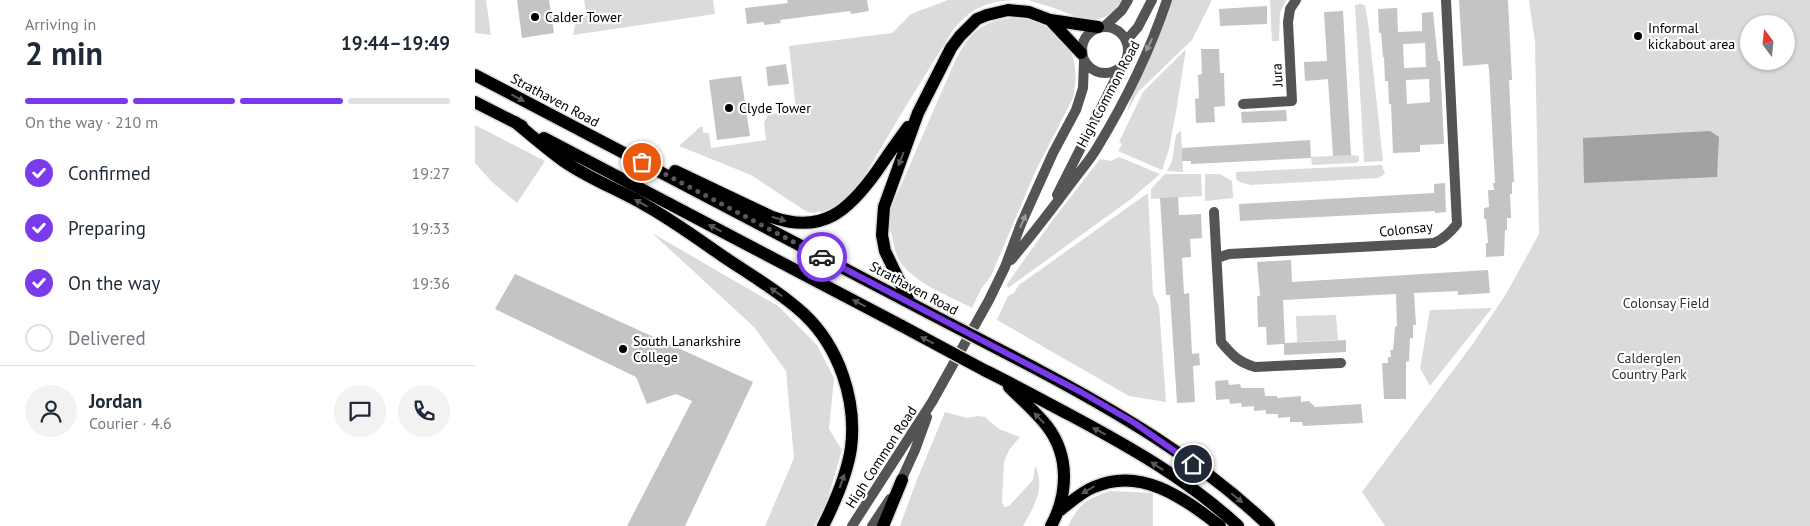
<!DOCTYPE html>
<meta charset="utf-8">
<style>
:root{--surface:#fff;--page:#f2f2f3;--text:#1f2937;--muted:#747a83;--line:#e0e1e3;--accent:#7c3aed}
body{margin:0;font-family:"PT Sans",sans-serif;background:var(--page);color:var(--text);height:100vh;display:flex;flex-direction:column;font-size:19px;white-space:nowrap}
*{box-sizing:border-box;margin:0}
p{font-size:16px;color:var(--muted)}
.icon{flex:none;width:28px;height:28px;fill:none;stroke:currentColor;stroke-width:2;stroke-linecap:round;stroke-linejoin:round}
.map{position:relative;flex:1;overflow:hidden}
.drawer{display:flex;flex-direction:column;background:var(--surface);width:475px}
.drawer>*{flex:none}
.needle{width:32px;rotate:345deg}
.buttons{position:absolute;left:1265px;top:15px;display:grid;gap:10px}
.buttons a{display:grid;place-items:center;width:55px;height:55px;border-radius:50%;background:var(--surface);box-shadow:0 1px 4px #0004;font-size:25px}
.pin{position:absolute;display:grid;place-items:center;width:42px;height:42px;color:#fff;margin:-21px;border:2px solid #fff;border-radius:50%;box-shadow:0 1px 5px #0007}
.courier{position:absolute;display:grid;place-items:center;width:50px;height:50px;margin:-25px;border:4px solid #7c3aed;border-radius:50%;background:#fff;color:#222;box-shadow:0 1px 6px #0007}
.summary em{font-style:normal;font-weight:700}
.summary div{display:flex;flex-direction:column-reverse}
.summary{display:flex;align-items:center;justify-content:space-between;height:85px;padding:0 25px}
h1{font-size:32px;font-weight:700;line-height:38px}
.bar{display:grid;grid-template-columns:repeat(4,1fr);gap:8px 5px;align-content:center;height:60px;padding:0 25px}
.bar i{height:6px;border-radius:4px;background:var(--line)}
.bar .active{background:var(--accent)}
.bar p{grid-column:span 4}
.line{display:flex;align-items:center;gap:12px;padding:0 25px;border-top:1px solid var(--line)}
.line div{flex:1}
.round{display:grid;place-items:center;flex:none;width:52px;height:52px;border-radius:26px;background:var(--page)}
ol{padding:0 25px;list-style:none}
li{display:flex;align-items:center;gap:15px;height:55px}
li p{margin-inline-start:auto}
li .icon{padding:5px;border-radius:50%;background:var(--accent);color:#fff;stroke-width:4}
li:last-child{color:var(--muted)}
li i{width:28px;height:28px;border:2px solid var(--line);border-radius:50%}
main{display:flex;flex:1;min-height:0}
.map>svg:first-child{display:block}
.green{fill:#dbdbdb;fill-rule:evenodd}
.water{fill:#a2a2a2}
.building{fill:#c4c4c4;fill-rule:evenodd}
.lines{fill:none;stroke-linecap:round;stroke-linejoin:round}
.primary-casing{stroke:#dbdbdb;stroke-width:15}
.minor{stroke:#545454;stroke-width:10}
.tertiary{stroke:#545454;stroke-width:10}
.primary{stroke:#000;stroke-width:12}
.primary-bridge-casing{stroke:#dbdbdb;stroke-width:15;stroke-linecap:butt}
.primary-bridge{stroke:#000;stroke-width:12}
.oneway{fill:#989898}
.oneway2{fill:#595959}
.done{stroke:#595959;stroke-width:5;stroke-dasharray:0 9}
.route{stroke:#7c3aed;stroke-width:6}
.poi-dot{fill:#000;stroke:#fff;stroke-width:2}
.labels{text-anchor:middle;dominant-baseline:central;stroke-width:4.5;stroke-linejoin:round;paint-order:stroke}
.poi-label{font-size:14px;fill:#000;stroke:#fff;text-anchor:start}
.street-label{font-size:14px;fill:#000;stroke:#fff}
.park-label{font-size:14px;fill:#323232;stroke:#fff}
</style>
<main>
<section class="drawer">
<div class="summary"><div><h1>2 min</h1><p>Arriving in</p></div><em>19:44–19:49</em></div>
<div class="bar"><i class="active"></i><i class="active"></i><i class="active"></i><i></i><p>On the way · 210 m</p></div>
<ol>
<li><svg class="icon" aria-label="check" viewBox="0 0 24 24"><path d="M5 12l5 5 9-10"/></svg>Confirmed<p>19:27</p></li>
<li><svg class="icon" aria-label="check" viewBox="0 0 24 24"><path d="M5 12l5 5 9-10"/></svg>Preparing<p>19:33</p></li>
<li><svg class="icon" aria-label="check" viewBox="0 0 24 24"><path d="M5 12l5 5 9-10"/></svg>On the way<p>19:36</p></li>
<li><i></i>Delivered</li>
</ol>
<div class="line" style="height:90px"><a class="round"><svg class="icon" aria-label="person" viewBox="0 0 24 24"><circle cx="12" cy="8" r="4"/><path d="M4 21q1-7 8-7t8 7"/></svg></a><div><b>Jordan</b><p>Courier · 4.6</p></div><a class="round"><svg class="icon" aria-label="chat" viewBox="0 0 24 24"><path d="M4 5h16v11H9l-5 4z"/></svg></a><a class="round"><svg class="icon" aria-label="phone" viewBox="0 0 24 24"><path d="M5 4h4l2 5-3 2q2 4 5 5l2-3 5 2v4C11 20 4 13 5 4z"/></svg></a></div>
</section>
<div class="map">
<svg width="1335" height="526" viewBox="0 0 1335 526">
<rect width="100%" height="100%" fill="#fff"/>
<path class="green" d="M0,0H11L16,35L0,33Z
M109,0H238L240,14L98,35L100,25L98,15L111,12Z
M473,0H541C512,1 496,8 478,30L426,114L384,185L375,198L346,216L345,211L339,213L332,212L276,175L204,146L225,127H228V133H234L236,148L291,140L289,122L293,115L321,110L314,46L417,33L436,14Z
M553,0H647C628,31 605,18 579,8C570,5 561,3 553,0Z
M697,0H737L717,40L663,92L652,112L660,85L682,41Z
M795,0H811L805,13L804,41H797Z
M1054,0H1335V526H910L887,492L997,345L1031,294L1064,234L1060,43ZM1274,24H1311V61H1274Z
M885,4L890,5L893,22L908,161L890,162L889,161L880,5Z
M545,17C588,28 608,51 598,98L560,172L516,276L506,289L497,308C473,295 441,284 425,262C420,254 418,241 416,232L413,231L414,213L480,61C497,29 508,20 545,17Z
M711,49L702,106L694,149L687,170L643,151L647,144L644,142L668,92Z
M0,125L70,161L42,203L17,182L0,163Z
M706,130L708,172L692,171L697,161L701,135Z
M876,155L884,156V161L881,163L837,165L836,157Z
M644,157L685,174L656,199L533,288L532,284L574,225L625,159L636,161Z
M907,165L910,174L903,178L776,185L765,182L761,179V172Z
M690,174H726L727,196L676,199V189Z
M730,174H745L757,181L758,198L730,201Z
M673,193L678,294L684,306L691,402L654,396L522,320L533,296L539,293L544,285Z
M177,233L303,306L342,345L359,378L354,429L367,450L352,501L339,526H290L319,458L311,371L279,327Z
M1017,308L955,386L945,368L955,310Z
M861,315L863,340L822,342L821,316Z
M470,412L492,418L503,416L510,417L524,429L545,437L534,450L529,462L527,501L529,507L534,506L558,480L560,466C571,488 559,506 548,526H425L441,482Z
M635,491L678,493V526H593C605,503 611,499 635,491Z"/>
<path class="water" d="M1235,131L1244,137L1242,177L1109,183L1108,138Z"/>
<path class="building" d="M42,0H74L79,33L47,38Z
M312,0H392L394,11L376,14L375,11L305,20L306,23L289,25V22L272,24L270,8L313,3Z
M984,0H1033L1037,80H1034L1039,182H1037V194H1035L1036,218H1032V230H1030L1029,256L1011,257V243H1013L1011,219H1009V208L1014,207L1013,190H1019L1018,183H1020L1014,69L1013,64L988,66Z
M792,6V24L745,26L744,9Z
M922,8L923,32L947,31V13L958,12L963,61H965L969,144L945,145V152L918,153L916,104H914L913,81H910L909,57H908L906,33H904L903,9ZM950,43L951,67L929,68L928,44ZM954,79L955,102L932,104L931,80Z
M868,11L876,155L858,156L853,79L830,81L829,62L852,61L849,12Z
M726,49H744L745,73H749L750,106L739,107L740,122L721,123L720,99L724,98L723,75L727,74Z
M311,64L314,84L293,86L291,67Z
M266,76L275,136L242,140L234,80Z
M811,110L812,121L767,123L766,112Z
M835,140L836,158L716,164V161H707V148Z
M970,183L971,212L960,213V211L765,221L764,204L959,193V184Z
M703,197L704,215L726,214L727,238L715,239L716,257L707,258L709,294L714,293L717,354L724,353L725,365L718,366L720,402L702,403L695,295H691L685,198Z
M816,260L817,282L1013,270L1015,293L983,295V291L939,293L941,325H938V338H935L934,361L931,362V399H909L907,363H913V357H916L915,350H918L920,327L922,326L921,294L808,300L810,343L871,340V352L809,355V344L792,345L791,327H783L782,296H785L782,262Z
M40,274L278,382L210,526H152L217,401L201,394L172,404L161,377L20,309Z
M753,380L754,385L765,384L766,388H789L790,396H802V398L826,396V402L834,401L840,407L886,404L888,423L828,426L827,422H815V417L803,418V414H791V410L779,411V406L767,407L766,403L755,404L754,399L741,400L740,381Z"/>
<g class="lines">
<g class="primary-casing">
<path id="primary" d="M575,20L606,53
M0,75L454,313
M0,102L47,126
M40,122C56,135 73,150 90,162C115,179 144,190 170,205C197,220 223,239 249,257C276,275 305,292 329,314C364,347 382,400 376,448C372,475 360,502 348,526
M69,138L427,326
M200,171L297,217C348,235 374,210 402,171C412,156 422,142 433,127
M435,303L410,251L407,235L409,207L443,113L476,48L485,36L502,19L512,15L533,10L554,12L575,20L623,27
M556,366C641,411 724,459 794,526
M509,370C538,384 568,401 597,416C655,447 715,481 763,526
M534,387C547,400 561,412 572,426C595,456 593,495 576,526
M584,511C595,503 606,492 619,487C667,466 709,499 745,526
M408,526L427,480"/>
</g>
<path class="minor" d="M768,104L817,101L813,22L815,9L821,0
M739,212L746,342C757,355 763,362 780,367L866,363
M742,258L754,254L959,243C969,239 975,233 982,224L971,0"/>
<path class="tertiary" d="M630,26L647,10L653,0
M607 50a23 23 0 1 1 46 0a23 23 0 1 1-46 0Z
M651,41L663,27L677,0
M582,195L648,64
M536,260C557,235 577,209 597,182C605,171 615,160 622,148C650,102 675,51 692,0
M424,485L440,450L452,417
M377,526L457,402L514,300L530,267L546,224L578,153L601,110L608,88L609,62
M397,526L415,499"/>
<use href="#primary" class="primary"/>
<g class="primary-bridge-casing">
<path id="primary-bridge" d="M454,313L556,366
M427,326L509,370"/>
</g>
<use href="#primary-bridge" class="primary-bridge"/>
</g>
<defs><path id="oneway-solid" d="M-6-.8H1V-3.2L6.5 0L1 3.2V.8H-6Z" transform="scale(1.25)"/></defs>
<g class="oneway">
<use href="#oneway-solid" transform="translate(674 45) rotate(115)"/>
<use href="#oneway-solid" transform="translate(548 221) rotate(-67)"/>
</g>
<g class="oneway2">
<use href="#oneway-solid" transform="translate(43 98) rotate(28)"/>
<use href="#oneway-solid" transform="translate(426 159) rotate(110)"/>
<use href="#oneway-solid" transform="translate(166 203) rotate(-151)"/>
<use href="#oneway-solid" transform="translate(304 219) rotate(18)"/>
<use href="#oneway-solid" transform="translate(240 228) rotate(-152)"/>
<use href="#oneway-solid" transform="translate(301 292) rotate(-145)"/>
<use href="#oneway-solid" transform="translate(384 303) rotate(-152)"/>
<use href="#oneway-solid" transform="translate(452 340) rotate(-152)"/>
<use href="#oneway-solid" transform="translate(564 418) rotate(-134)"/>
<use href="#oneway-solid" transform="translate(624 431) rotate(-152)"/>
<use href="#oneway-solid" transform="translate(682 466) rotate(-147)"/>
<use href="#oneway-solid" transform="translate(367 481) rotate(-71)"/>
<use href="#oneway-solid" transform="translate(613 490) rotate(150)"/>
<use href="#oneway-solid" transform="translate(762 498) rotate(40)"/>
</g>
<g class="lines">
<path class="done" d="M167,162L347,257"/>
<path class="route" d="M347,257L606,392L658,422L718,464"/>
</g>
<g class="poi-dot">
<circle cx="60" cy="17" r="5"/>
<circle cx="1163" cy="36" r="5"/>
<circle cx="254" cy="108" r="5"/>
<circle cx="148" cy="349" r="5"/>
</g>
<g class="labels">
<g class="poi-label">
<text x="70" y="17">Calder Tower</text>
<text x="1173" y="28">Informal<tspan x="1173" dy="16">kickabout area</tspan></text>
<text x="264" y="108">Clyde Tower</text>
<text x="158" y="341">South Lanarkshire<tspan x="158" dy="16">College</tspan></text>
</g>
<g class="street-label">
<text transform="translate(802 75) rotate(-93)">Jura</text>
<text transform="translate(633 94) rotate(-62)">High Common Road</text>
<text transform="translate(80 100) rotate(28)">Strathaven Road</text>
<text transform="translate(931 229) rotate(-6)">Colonsay</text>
<text transform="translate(439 288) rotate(28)">Strathaven Road</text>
<text transform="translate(406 457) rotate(-57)">High Common Road</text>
</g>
<g class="park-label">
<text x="1191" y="303">Colonsay Field</text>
<text x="1174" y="358">Calderglen<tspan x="1174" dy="16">Country Park</tspan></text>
</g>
</g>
</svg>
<div class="buttons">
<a><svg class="needle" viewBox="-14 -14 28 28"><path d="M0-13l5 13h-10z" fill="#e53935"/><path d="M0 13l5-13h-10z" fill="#747a83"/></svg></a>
</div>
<div class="pin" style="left:167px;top:162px;background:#ea580c"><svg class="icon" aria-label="bag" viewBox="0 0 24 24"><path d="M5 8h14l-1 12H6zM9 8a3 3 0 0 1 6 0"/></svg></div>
<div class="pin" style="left:718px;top:464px;background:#1f2937"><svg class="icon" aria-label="home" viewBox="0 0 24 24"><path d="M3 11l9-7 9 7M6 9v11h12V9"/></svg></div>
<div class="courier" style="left:347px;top:257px"><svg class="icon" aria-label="car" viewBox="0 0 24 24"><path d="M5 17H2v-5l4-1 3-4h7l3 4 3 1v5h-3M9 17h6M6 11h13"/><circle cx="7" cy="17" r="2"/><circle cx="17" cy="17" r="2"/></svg></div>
</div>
</main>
